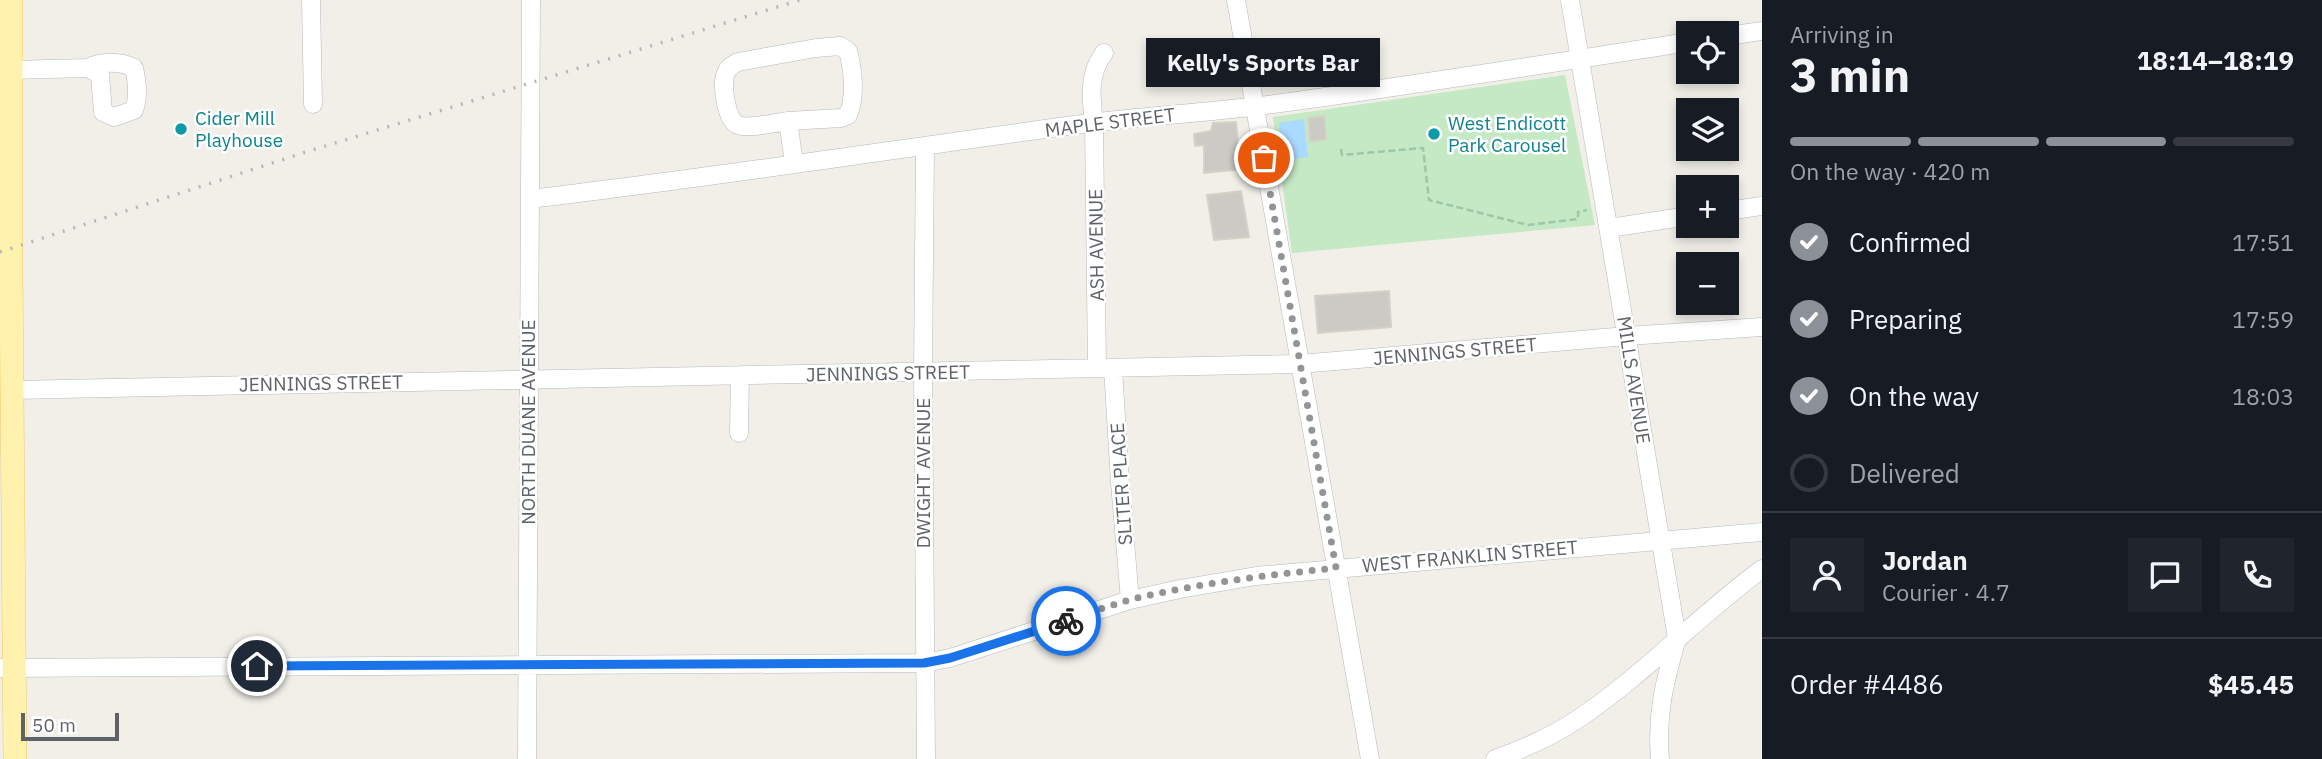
<!DOCTYPE html>
<meta charset="utf-8">
<style>
:root{--surface:#171b24;--page:#20242c;--text:#f1f3f6;--muted:#9ea1a6;--line:#363941;--accent:#8c9099}
body{margin:0;font-family:"IBM Plex Sans",sans-serif;background:var(--page);color:var(--text);height:100vh;display:flex;flex-direction:column;font-size:26px;white-space:nowrap}
*{box-sizing:border-box;margin:0}
p{font-size:23px;color:var(--muted)}
.icon{flex:none;width:38px;height:38px;fill:none;stroke:currentColor;stroke-width:2;stroke-linecap:round;stroke-linejoin:round}
.map{position:relative;flex:1;overflow:hidden}
.panel{display:flex;flex-direction:column;background:var(--surface);width:560px}
.panel>*{flex:none}
.tools{position:absolute;left:1676px;top:21px;display:grid;gap:14px}
.tools a{display:grid;place-items:center;width:63px;height:63px;border-radius:0px;background:var(--surface);box-shadow:0 4px 10px #0003;font-size:35px}
.scale{position:absolute;left:21px;bottom:18px;width:98px;box-sizing:border-box;padding-left:7px;border:4px solid #5f6368;border-top:0;font-size:19px;line-height:24px;white-space:nowrap;color:#5f6368;-webkit-text-stroke:5px #fff;paint-order:stroke}
.pin{position:absolute;display:grid;place-items:center;width:60px;height:60px;color:#fff;margin:-30px;border:4px solid #fff;border-radius:50%;box-shadow:0 2px 7px #0007}
.courier{position:absolute;display:grid;place-items:center;width:70px;height:70px;margin:-35px;border:5px solid #1a73e8;border-radius:50%;background:#fff;color:#222;box-shadow:0 2px 9px #0007}
.bubble{position:absolute;height:49px;border-radius:0px;background:var(--surface);box-shadow:0 4px 10px #0003;font-size:23px;font-weight:700;line-height:49px;text-align:center}
.overview em{font-style:normal;font-weight:700}
.overview div{display:flex;flex-direction:column-reverse}
.overview{display:flex;align-items:center;justify-content:space-between;height:119px;padding:0 28px}
h1{font-size:46px;font-weight:700;line-height:52px}
.bar{display:grid;grid-template-columns:repeat(4,1fr);gap:10px 7px;align-content:center;height:84px;padding:0 28px}
.bar i{height:9px;border-radius:5px;background:var(--line)}
.bar .on{background:var(--accent)}
.bar p{grid-column:span 4}
.line{display:flex;align-items:center;gap:18px;padding:0 28px;border-top:2px solid var(--line)}
.line div{flex:1}
.round{display:grid;place-items:center;flex:none;width:74px;height:74px;border-radius:0px;background:var(--page)}
ol{padding:0 28px;list-style:none}
li{display:flex;align-items:center;gap:21px;height:77px}
li p{margin-inline-start:auto}
li .icon{padding:7px;border-radius:50%;background:var(--accent);color:#fff;stroke-width:4}
li:last-child{color:var(--muted)}
li i{width:38px;height:38px;border:4px solid var(--line);border-radius:50%}
main{display:flex;flex:1;min-height:0}
.map>svg:first-child{display:block}
.green{fill:#c5e8c5}
.water{fill:#aadaff}
.building{fill:#cccac5;stroke:#d6d1c6;stroke-width:2}
.lines{fill:none;stroke-linecap:round;stroke-linejoin:round}
.minor-casing{stroke:#b5b8bc;stroke-width:19}
.major-casing{stroke:#f2c960;stroke-width:24}
.path{stroke:#9cc7a9;stroke-width:2.5;stroke-dasharray:7 3.5;stroke-linecap:butt}
.minor{stroke:#fff;stroke-width:18}
.major{stroke:#fff2af;stroke-width:23}
.rail{stroke:#b6b7b8;stroke-width:3.5;stroke-dasharray:2 9;stroke-linecap:butt}
.done{stroke:#929495;stroke-width:7;stroke-dasharray:0 12.6}
.route{stroke:#1a73e8;stroke-width:9}
.culture-dot{fill:#0f9aa8;stroke:#fff;stroke-width:2.5}
.labels{text-anchor:middle;dominant-baseline:central;stroke-width:5;stroke-linejoin:round;paint-order:stroke}
.culture-label{font-size:19px;fill:#0d838f;stroke:#fff;text-anchor:start}
.street-label{font-size:19px;fill:#5f6368;stroke:#fff}
</style>
<main>
<div class="map">
<svg width="1762" height="759" viewBox="0 0 1762 759">
<rect width="100%" height="100%" fill="#f1efe8"/>
<path class="green" d="M1565,75L1595,225L1292,253L1273,117Z"/>
<path class="water" d="M1304,119L1308,157L1283,160L1279,123Z"/>
<path class="building" d="M1224,65L1227,84L1193,86L1192,74L1203,73L1202,68Z
M1324,116L1326,139L1310,142L1308,118Z
M1236,122L1238,144L1240,143L1244,169L1204,173V145L1195,146L1194,134L1211,131L1213,123Z
M1241,191L1249,237L1214,240L1207,195Z
M1389,291L1391,327L1318,333L1315,296Z"/>
<g class="lines">
<g class="minor-casing">
<path id="minor" d="M311,0L313,104
M1236,0L1370,759
M1570,0L1677,638C1665,681 1656,713 1660,759
M1727,36L1762,31
M11,70L88,68C101,61 121,61 134,68C137,81 139,97 134,110L114,117L103,112L100,75L88,68
M788,121L841,118L848,115C856,97 853,69 848,51L840,46L816,48L738,62C733,65 728,67 726,73C721,83 726,121 738,125C747,129 776,123 788,121L794,163
M925,146L923,373L926,759
M530,199C717,177 903,148 1089,123C1145,116 1202,113 1259,106C1402,87 1545,64 1689,42
M1727,211L1762,206
M1609,228L1689,216
M1097,368L1094,123C1091,98 1088,74 1104,53
M1113,368L1120,483L1130,600
M13,390L1300,364L1627,336L1762,327
M739,433L740,375
M0,668L924,663L950,658L1130,600L1180,589L1256,576L1762,532
M527,759L531,0
M1495,759C1523,749 1553,736 1578,719C1644,675 1698,616 1762,569"/>
</g>
<g class="major-casing">
<path id="major" d="M11,0V272L15,759"/>
</g>
<path class="path" d="M1341,149L1342,155L1423,148L1429,200L1528,225L1578,219V212L1587,210"/>
<use href="#minor" class="minor"/>
<use href="#major" class="major"/>
<path class="rail" d="M0,252L306,152L800,0"/>
</g>
<g class="lines">
<path class="done" d="M1066,621C1089,613 1111,605 1133,599C1200,583 1268,575 1336,568L1264,158"/>
<path class="route" d="M257,666L924,663L950,658L1066,621"/>
</g>
<g class="culture-dot">
<circle cx="181" cy="129" r="7"/>
<circle cx="1434" cy="134" r="7"/>
</g>
<g class="labels">
<g class="culture-label">
<text x="195" y="118">Cider Mill<tspan x="195" dy="22">Playhouse</tspan></text>
<text x="1448" y="123">West Endicott<tspan x="1448" dy="22">Park Carousel</tspan></text>
</g>
<g class="street-label">
<text transform="translate(1110 122) rotate(-7)">MAPLE STREET</text>
<text transform="translate(1096 245) rotate(-91)">ASH AVENUE</text>
<text transform="translate(1455 351) rotate(-5)">JENNINGS STREET</text>
<text transform="translate(888 373) rotate(-1)">JENNINGS STREET</text>
<text transform="translate(1634 380) rotate(81)">MILLS AVENUE</text>
<text transform="translate(321 383) rotate(-1)">JENNINGS STREET</text>
<text transform="translate(528 422) rotate(-90)">NORTH DUANE AVENUE</text>
<text transform="translate(923 473) rotate(-90)">DWIGHT AVENUE</text>
<text transform="translate(1121 484) rotate(-94)">SLITER PLACE</text>
<text transform="translate(1470 556) rotate(-5)">WEST FRANKLIN STREET</text>
</g>
</g>
</svg>
<div class="tools">
<a><svg class="icon" aria-label="locate" viewBox="0 0 24 24"><circle cx="12" cy="12" r="6"/><path d="M12 2v4M12 18v4M2 12h4M18 12h4"/></svg></a>
<a><svg class="icon" aria-label="layers" viewBox="0 0 24 24"><path d="M12 4l9 5-9 5-9-5zM3 14l9 5 9-5"/></svg></a>
<a>+</a>
<a>−</a>
</div>
<div class="scale">50 m</div>
<div class="pin" style="left:1264px;top:158px;background:#ea580c"><svg class="icon" aria-label="bag" viewBox="0 0 24 24"><path d="M5 8h14l-1 12H6zM9 8a3 3 0 0 1 6 0"/></svg></div>
<div class="pin" style="left:257px;top:666px;background:#1f2937"><svg class="icon" aria-label="home" viewBox="0 0 24 24"><path d="M3 11l9-7 9 7M6 9v11h12V9"/></svg></div>
<div class="courier" style="left:1066px;top:621px"><svg class="icon" aria-label="bike" viewBox="0 0 24 24"><circle cx="6" cy="16" r="4"/><circle cx="18" cy="16" r="4"/><path d="M6 16l4-8h5l3 8M10 8l3 8H6M13 5h3"/></svg></div>
<div class="bubble" style="left:1146px;top:38px;width:234px">Kelly's Sports Bar</div>
</div>
<section class="panel">
<div class="overview"><div><h1>3 min</h1><p>Arriving in</p></div><em>18:14–18:19</em></div>
<div class="bar"><i class="on"></i><i class="on"></i><i class="on"></i><i></i><p>On the way · 420 m</p></div>
<ol>
<li><svg class="icon" aria-label="check" viewBox="0 0 24 24"><path d="M5 12l5 5 9-10"/></svg>Confirmed<p>17:51</p></li>
<li><svg class="icon" aria-label="check" viewBox="0 0 24 24"><path d="M5 12l5 5 9-10"/></svg>Preparing<p>17:59</p></li>
<li><svg class="icon" aria-label="check" viewBox="0 0 24 24"><path d="M5 12l5 5 9-10"/></svg>On the way<p>18:03</p></li>
<li><i></i>Delivered</li>
</ol>
<div class="line" style="height:126px"><a class="round"><svg class="icon" aria-label="person" viewBox="0 0 24 24"><circle cx="12" cy="8" r="4"/><path d="M4 21q1-7 8-7t8 7"/></svg></a><div><b>Jordan</b><p>Courier · 4.7</p></div><a class="round"><svg class="icon" aria-label="chat" viewBox="0 0 24 24"><path d="M4 5h16v11H9l-5 4z"/></svg></a><a class="round"><svg class="icon" aria-label="phone" viewBox="0 0 24 24"><path d="M5 4h4l2 5-3 2q2 4 5 5l2-3 5 2v4C11 20 4 13 5 4z"/></svg></a></div>
<div class="line" style="height:91px"><div>Order #4486</div><b>$45.45</b></div>
</section>
</main>
